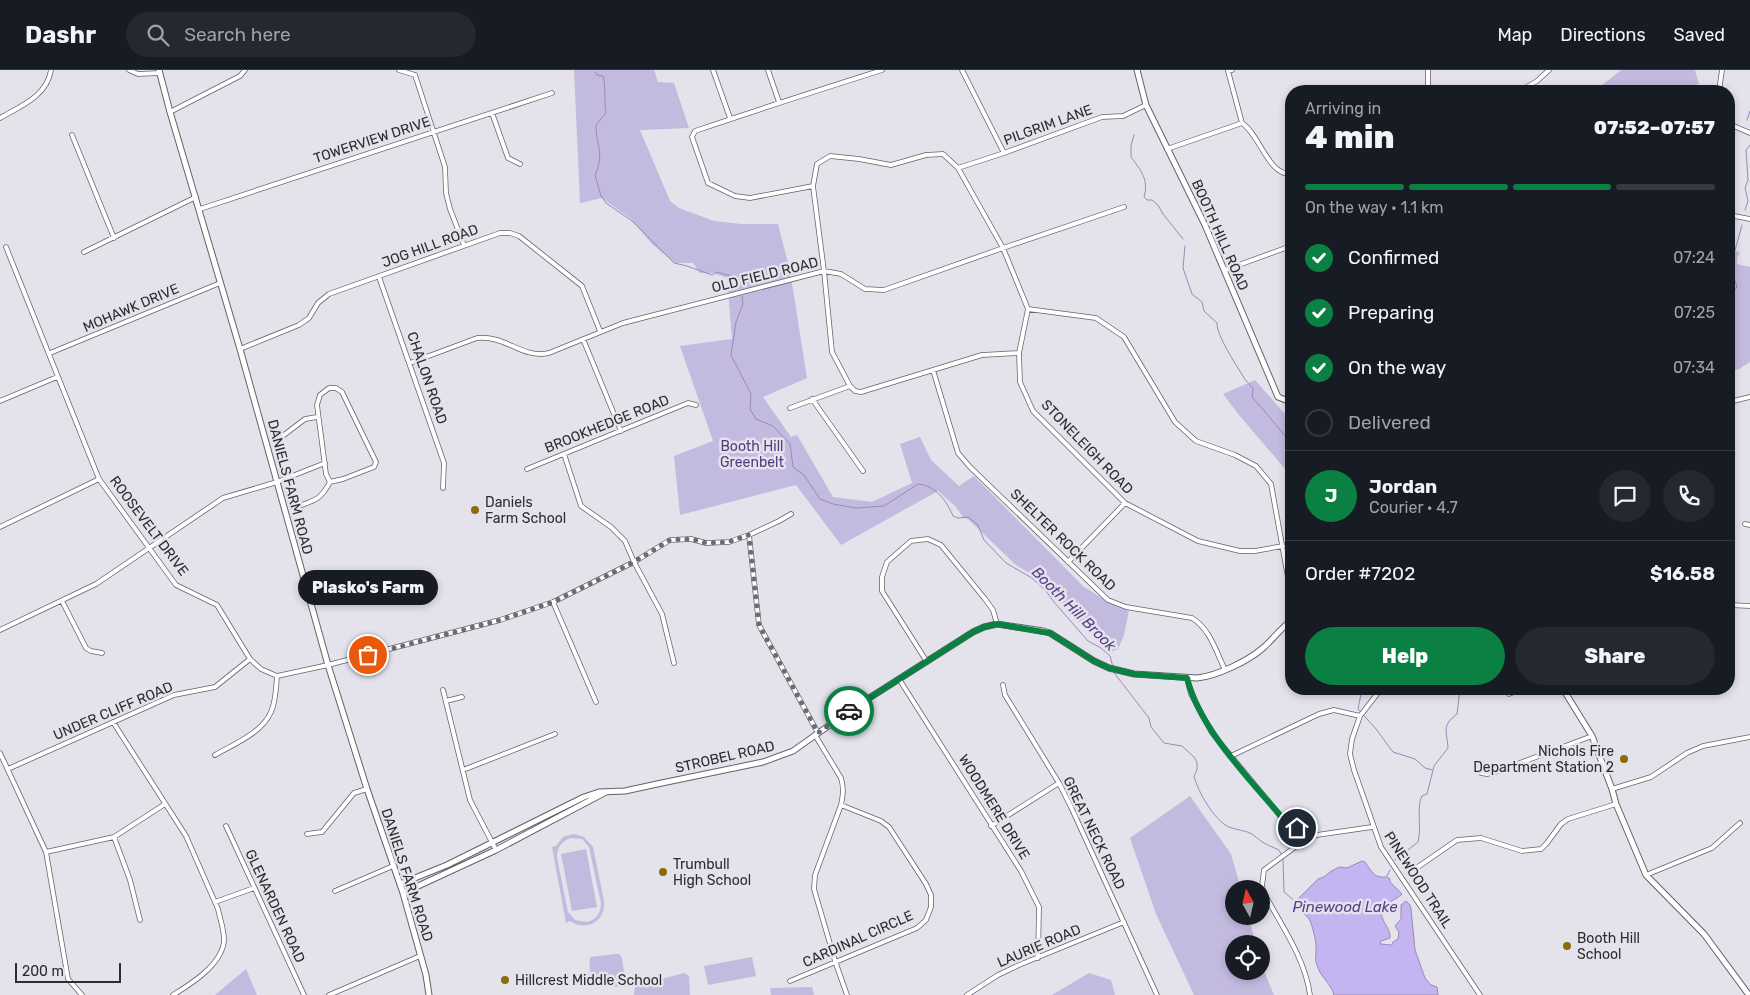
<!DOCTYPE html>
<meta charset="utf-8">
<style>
:root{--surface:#171b24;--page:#242831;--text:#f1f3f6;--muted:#9ea1a6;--line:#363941;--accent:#0b8043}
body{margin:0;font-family:Rubik,sans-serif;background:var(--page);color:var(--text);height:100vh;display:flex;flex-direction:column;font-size:19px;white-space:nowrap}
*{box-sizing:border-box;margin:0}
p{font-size:16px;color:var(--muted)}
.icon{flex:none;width:28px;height:28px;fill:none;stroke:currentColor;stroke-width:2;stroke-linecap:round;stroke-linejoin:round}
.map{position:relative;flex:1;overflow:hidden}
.drawer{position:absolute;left:1285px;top:15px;width:450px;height:610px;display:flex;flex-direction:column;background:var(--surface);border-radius:20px;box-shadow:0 2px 8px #0003}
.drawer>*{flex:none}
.needle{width:32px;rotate:352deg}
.buttons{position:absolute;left:1225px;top:810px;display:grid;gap:10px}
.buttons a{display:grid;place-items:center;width:45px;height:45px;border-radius:50%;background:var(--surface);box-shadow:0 2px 8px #0003;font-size:25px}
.scale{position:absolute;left:15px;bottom:12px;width:106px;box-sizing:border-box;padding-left:5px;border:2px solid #2d2c30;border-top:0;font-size:14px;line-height:18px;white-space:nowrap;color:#2d2c30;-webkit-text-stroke:4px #e4e2eb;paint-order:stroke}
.pin{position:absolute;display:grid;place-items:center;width:42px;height:42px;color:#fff;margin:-21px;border:2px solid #fff;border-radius:50%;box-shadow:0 1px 5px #0007}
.courier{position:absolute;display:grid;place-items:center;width:50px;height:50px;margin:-25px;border:4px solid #0b8043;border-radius:50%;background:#fff;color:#222;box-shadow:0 1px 6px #0007}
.bubble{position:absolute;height:35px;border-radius:18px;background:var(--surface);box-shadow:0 2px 8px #0003;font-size:16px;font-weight:800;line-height:35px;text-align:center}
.summary em{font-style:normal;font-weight:800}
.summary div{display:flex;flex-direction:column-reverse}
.summary{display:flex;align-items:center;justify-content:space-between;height:85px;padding:0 20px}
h1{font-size:32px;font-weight:800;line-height:38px}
.bar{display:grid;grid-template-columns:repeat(4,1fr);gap:8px 5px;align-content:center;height:60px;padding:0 20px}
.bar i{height:6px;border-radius:4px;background:var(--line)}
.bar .selected{background:var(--accent)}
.bar p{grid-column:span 4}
.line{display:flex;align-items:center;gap:12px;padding:0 20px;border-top:1px solid var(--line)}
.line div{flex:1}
.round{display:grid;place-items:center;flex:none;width:52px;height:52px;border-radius:26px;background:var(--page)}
ol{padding:0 20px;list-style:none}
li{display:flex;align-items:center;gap:15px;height:55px}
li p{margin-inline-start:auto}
li .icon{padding:5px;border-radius:50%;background:var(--accent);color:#fff;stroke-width:4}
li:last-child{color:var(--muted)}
li i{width:28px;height:28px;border:2px solid var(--line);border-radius:50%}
.button{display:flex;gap:10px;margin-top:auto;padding:10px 20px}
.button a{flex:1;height:58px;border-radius:30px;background:var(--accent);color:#fff;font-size:20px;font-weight:800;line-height:58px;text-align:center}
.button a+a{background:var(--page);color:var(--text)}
header{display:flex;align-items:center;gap:30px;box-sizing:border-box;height:70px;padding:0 25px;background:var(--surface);border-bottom:1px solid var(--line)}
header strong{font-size:24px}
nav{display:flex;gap:28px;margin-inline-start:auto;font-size:18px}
.search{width:350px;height:45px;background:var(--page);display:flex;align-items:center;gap:12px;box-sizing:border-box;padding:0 18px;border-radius:28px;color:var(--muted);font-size:19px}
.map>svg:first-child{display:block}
.green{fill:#c3badf;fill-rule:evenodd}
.water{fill:#c4b4f2;stroke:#978bb8}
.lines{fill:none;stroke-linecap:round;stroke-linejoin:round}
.stream{stroke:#978bb8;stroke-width:1}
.street-casing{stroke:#64626a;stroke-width:5.5}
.secondary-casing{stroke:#64626a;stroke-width:7}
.street{stroke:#fff;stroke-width:4}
.secondary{stroke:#fff;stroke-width:5}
.done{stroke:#6d6c71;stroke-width:5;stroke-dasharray:0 9}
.route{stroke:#0b8043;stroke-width:6}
.poi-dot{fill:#8c6b0d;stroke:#e4e2eb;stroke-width:2}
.labels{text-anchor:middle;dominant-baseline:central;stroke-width:5;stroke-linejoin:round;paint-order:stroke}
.street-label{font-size:14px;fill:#2d2c30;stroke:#e4e2eb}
.park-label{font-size:14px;fill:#533b84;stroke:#e4e2eb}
.poi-label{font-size:14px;fill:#2d2c30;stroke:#e4e2eb;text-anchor:start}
.water-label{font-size:15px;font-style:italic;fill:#574089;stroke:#e4e2eb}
</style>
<header>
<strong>Dashr</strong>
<div class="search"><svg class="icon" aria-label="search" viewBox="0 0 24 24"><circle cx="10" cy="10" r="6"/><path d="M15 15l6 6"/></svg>Search here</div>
<nav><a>Map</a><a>Directions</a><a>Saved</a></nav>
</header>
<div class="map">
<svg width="1750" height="925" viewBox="0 0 1750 925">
<rect width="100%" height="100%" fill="#e4e2eb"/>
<path class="green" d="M574,0H654L658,12L674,13L689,58L640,60L670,131L679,138L714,151L741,154H778L790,201L807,308L763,327L791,367L797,365L833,427L872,432L912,413L900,374L920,367L931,390L959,416L974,406L1083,516L1109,533L1129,541L1124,565L1118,579L1108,583L1103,574L1067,541L1055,520L1045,512L1016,495L968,449L964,448L955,436L938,421L841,475L796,415L680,445L674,386L713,371L680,276L732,269L727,208L713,203H700L693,193H675L652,174L631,149L602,128L580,133Z
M1621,0H1695L1699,14L1680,21H1602V15Z
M1729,181L1740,182L1737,188V194L1750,197V292L1739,299L1729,301Z
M1255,310L1291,351V406L1239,345L1223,324Z
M1190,726L1231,784L1241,819H1234V846H1248L1256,874H1234V901H1261V894L1274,925H1194L1156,844L1130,768Z
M574,764L584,767L593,777L604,831C606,852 586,862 570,851L566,853L552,777L556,776L563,767ZM571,768L582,769L589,777L601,833C601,843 596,850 587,852L575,850L568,842L557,788C557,778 561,771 571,768Z
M586,779L597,837L572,841L561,784Z
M615,884H619L622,888L626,915C601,920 587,917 590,887Z
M752,887L756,906L708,915L704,896Z
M246,899L257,925H215Z
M684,903L689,906L690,925H634L635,916Z
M1089,903L1111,910L1115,925H1052Z
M812,917L814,925H771L770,918Z"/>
<path class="water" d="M1362,791L1365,792C1369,798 1374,807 1381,807C1390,808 1382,804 1390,809V812L1402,824C1396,830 1387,832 1383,838C1377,848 1391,857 1390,868L1381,871L1380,874L1392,875L1393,872L1398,869L1399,862L1395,856L1401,849V835L1406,831L1410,835L1411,839L1415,880L1425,908L1431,915L1437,917L1438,925H1334C1331,913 1320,907 1317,895C1314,889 1317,883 1316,876C1316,869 1313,860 1311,853C1308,844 1297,841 1295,832L1318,809L1324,807L1330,802L1339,797L1347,798Z"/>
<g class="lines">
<path class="stream" d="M595,2L597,5L603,6C606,18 604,31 606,43L596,55C596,76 605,83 595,105L601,126L606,133L632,151L674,193L687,196L712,205L717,202L734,207L739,217
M1747,50L1750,41
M1134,65L1131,76V87C1141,100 1149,110 1144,127L1147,130H1152L1158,135L1163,144L1183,169
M1745,140L1748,131L1745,118L1748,110L1746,80L1750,75
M1185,176L1183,198L1192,224L1202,232L1204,241L1217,253C1216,264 1236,295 1243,306C1245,311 1250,314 1253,319L1252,327C1266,342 1278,358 1291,373
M742,226L743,234L736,252L731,285L751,324L750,339L756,349L773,356L790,374L793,397L804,405L820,429L833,434L856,438L884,436L918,414C935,415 947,431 953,446L958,448L968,447L978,455L984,470L1006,493L1032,508L1046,521L1054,532L1088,571L1101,578L1110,586L1113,597
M1729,232H1730L1731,223L1737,217L1732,202V191L1742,155
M1114,601L1115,604L1149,648L1151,657L1164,673L1182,676L1194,687L1197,692V700L1194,706C1198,722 1214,750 1229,757C1236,760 1245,760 1252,764C1255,766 1258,769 1261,771C1266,775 1273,777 1279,780L1281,784
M1362,619L1358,639L1376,659L1393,682L1415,689L1425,698L1432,700
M1283,788L1284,822L1296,832
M1395,790L1418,772C1422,756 1416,736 1422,726L1427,724L1434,696L1448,678C1447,661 1441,656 1457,644L1460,619
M1387,806L1390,800"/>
<g class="street-casing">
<path id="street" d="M129,0L138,4L160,3
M399,0L415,5
M713,0L730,48
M768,0L779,32
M962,0L1004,83
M1428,0V21
M415,5L445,97L446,123L450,139L464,175
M1520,21L1537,11L1549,0
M1719,21L1722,0
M170,42L240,6L245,0
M492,43L508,88L520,94
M0,48C21,36 47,26 51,0
M1242,53C1260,65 1268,105 1291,104
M1729,54L1750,63
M72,65L114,168
M1167,79L1242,53L1228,1L1232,0
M958,98L1004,83L1102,47L1123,46L1146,35
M813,116L750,128L735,126L708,113L692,67L695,61C757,40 819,20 882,0
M200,139L552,23
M1729,145L1750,149
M6,177L99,409L176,515L217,535L250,589L261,599L277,606L328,595L500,550L553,532L634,492L670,470L691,469L706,473L729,472L749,465L779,451L791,444
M84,182L196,127
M1225,200L1291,176
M379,207L444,393L443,418
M1028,239L1096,248L1124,267L1175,352L1196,371L1235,385L1256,396L1271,414L1291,524
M583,269L621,361
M240,279L299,255L309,248L318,233L329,224L500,163H510L519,166L582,216L600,261
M50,283L220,213
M1019,283L982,285L861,322L855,321L850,316L832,282L824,201L813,116L817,94L830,86L859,89L891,95L926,85L943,84L958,98L1003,178L1028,239L1019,283L1020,312L1033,341L1125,433L1198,471L1240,481H1255L1283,476
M410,293L477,268C506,265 522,289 549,283L623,253L824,201L841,204L865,219L884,220L1003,178L1124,137
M933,300L958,383L970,397L1108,530L1126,537L1192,548C1210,559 1216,581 1225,600
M329,318H336L342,322L376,392L374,397L343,409L330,412L326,404L317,335L320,325Z
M812,329L863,401
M0,331L57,307
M1729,332L1750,327
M790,338L850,316
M280,368L305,349L317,347
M564,384L581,436L611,457L625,471L634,492L662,544L674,593
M527,399L688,333L696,335
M299,436C316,430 321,429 330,412
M1745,454L1750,455
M0,457L99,409
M749,465L759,555L818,663
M1068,492L1125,433
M62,531L86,578L91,581L102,583
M553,532L596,632
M1729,535L1750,536
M0,560L96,514L223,428L277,412L325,393
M927,592L882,521V507L887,492L911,471L928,469L941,475L985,529L993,540L997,554
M1187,608L1191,624L1212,663L1284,750L1310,766L1372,757
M899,609L1021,801L1039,837L1038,888
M1003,615L1005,625L1059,713L1071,737L1157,925
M1381,619L1360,646L1352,669L1350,684L1354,700L1381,777L1480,925
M443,620L470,730L496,780
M1509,624L1522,619
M446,631L462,627
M113,652L186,766L218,839C220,849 224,859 224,870C223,894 191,914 173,925
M815,665L841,708C844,718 843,725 841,735L815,805L814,819L835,891L847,925
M0,683L46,782L68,909L82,925
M215,685C234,674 262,663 271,642C276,631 276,617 277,606
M1231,686L1319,644L1334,640L1360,646
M8,699L174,625L215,617L250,589
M463,700L555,664
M1481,703L1487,704L1496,702L1592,666
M1612,719L1651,707L1687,683L1703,676L1750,667
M226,756L304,925
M991,756L1059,713
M307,764L322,762L354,723L367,719
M114,767L130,810L140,850
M46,782L114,767L165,734
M1412,801L1457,770L1481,768L1522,781L1541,779L1547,773L1561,754L1568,749L1616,734
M1646,805L1712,778L1740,753
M335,821L393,796
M215,832L254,818
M790,911L917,858L926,850L931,837V825L926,814L889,757L881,751L841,735
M329,925L420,886
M967,925L998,905L1019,895L1124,852
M1310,925C1305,888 1281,855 1264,823L1262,816L1264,800L1310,766"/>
</g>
<g class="secondary-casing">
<path id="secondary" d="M159,0L170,42L240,279L328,595L367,719L403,823L426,905L429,925
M1137,0L1146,35L1205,155L1278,327L1291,332
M1563,619L1592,666L1612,719L1616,734L1646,805L1704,864L1749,925
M400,814L447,795L584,727L599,722L625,721L657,714L763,692L793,681L855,637L973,562L984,557L997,554L1043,561L1050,563L1094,591L1109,598L1134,604L1197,608C1217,606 1248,591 1263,578C1273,569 1281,558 1291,551
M403,823L496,780L606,722"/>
</g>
<use href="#street" class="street"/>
<use href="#secondary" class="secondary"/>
</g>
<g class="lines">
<path class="done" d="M368,585L500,550L553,532L634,492L670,470L691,469L706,473L728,472L749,465L759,555L818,663L849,641"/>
<path class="route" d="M849,641L973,562L984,557L997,554L1043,562L1050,563L1094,591L1109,598L1134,604L1187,608C1200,660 1250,709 1284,750L1297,758"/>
</g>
<g class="poi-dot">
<circle cx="475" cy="440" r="5"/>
<circle cx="1624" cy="689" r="5"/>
<circle cx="663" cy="802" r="5"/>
<circle cx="1567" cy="876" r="5"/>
<circle cx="505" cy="910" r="5"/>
</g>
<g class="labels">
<g class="street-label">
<text transform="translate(1048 55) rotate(-20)">PILGRIM LANE</text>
<text transform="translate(372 70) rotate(-18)">TOWERVIEW DRIVE</text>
<text transform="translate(1220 165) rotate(66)">BOOTH HILL ROAD</text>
<text transform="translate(430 176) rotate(-20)">JOG HILL ROAD</text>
<text transform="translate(765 205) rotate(-14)">OLD FIELD ROAD</text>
<text transform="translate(131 238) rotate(-23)">MOHAWK DRIVE</text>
<text transform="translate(427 308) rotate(71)">CHALON ROAD</text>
<text transform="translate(607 354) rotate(-22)">BROOKHEDGE ROAD</text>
<text transform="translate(1087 377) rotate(46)">STONELEIGH ROAD</text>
<text transform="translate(290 417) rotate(75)">DANIELS FARM ROAD</text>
<text transform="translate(149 456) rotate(53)">ROOSEVELT DRIVE</text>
<text transform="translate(1063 470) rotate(44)">SHELTER ROCK ROAD</text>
<text transform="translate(113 641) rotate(-23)">UNDER CLIFF ROAD</text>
<text transform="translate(725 687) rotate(-13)">STROBEL ROAD</text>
<text transform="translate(994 737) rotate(58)">WOODMERE DRIVE</text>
<text transform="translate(1094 763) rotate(64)">GREAT NECK ROAD</text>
<text transform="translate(407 805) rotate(72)">DANIELS FARM ROAD</text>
<text transform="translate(1418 810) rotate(57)">PINEWOOD TRAIL</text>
<text transform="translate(275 836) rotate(65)">GLENARDEN ROAD</text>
<text transform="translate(858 869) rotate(-24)">CARDINAL CIRCLE</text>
<text transform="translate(1039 876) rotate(-23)">LAURIE ROAD</text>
</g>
<g class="park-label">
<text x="752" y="376">Booth Hill<tspan x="752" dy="16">Greenbelt</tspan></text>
</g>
<g class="poi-label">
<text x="485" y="432">Daniels<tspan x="485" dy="16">Farm School</tspan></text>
<text x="1614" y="681" text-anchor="end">Nichols Fire<tspan x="1614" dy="16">Department Station 2</tspan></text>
<text x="673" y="794">Trumbull<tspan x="673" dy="16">High School</tspan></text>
<text x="1577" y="868">Booth Hill<tspan x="1577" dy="16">School</tspan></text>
<text x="515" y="910">Hillcrest Middle School</text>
</g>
<g class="water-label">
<text transform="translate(1074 539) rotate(45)">Booth Hill Brook</text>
<text x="1345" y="837">Pinewood Lake</text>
</g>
</g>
</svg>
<div class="buttons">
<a><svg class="needle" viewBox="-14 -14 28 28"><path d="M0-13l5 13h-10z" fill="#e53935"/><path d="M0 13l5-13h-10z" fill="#9ea1a6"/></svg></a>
<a><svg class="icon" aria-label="locate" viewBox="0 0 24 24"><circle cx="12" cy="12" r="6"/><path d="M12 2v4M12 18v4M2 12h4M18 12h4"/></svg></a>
</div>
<div class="scale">200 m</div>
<div class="pin" style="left:368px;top:585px;background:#ea580c"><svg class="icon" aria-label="bag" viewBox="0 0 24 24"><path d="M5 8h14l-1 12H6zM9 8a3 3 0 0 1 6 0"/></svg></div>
<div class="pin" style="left:1297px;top:758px;background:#1f2937"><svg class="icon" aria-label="home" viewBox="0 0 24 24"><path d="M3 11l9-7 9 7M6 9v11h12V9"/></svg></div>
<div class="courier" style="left:849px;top:641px"><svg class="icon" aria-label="car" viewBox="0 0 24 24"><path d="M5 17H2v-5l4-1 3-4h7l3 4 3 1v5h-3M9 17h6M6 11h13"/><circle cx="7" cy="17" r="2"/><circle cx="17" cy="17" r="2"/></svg></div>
<div class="bubble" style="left:298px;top:500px;width:140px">Plasko's Farm</div>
<section class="drawer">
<div class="summary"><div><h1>4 min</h1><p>Arriving in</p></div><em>07:52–07:57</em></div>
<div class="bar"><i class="selected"></i><i class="selected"></i><i class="selected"></i><i></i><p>On the way · 1.1 km</p></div>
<ol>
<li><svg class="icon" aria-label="check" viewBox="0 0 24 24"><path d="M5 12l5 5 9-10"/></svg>Confirmed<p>07:24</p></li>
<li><svg class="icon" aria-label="check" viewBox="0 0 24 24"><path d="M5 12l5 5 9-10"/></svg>Preparing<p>07:25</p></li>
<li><svg class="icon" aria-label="check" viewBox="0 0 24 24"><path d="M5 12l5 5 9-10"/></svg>On the way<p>07:34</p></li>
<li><i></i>Delivered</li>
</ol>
<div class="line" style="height:90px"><b class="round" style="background:var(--accent);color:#fff">J</b><div><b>Jordan</b><p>Courier · 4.7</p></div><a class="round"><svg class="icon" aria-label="chat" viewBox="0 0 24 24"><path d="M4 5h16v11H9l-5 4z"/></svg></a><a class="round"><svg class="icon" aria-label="phone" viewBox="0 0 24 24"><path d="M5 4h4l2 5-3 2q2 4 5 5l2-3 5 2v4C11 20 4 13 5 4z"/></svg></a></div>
<div class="line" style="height:65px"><div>Order #7202</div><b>$16.58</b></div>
<div class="button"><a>Help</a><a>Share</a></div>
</section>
</div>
